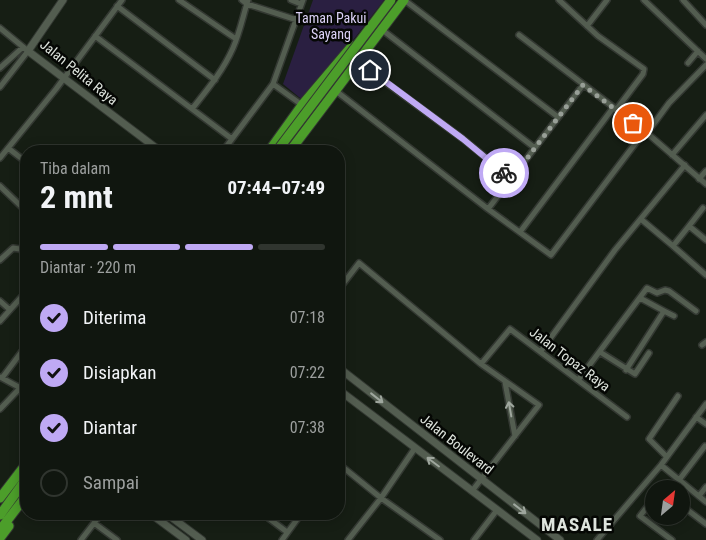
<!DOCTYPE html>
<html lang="id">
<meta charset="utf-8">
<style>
:root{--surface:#10160f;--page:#1e231d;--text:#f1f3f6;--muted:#9c9f9e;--line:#30352f;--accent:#bfa9f4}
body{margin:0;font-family:"Roboto Condensed",sans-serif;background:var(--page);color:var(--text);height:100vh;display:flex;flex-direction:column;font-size:19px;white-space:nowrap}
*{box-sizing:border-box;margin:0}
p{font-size:16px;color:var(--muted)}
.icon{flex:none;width:28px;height:28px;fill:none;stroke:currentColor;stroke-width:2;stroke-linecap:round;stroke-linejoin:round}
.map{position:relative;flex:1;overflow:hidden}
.sheet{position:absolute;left:20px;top:145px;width:325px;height:375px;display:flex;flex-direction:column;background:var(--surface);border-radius:20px;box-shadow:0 2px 12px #0003,0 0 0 1px var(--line)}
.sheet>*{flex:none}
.needle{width:32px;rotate:29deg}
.tools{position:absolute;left:645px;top:480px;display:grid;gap:10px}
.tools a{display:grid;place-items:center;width:45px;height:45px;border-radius:50%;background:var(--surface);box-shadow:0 2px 12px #0003,0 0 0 1px var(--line);font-size:25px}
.pin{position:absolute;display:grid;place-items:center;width:42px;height:42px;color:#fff;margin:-21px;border:2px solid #fff;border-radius:50%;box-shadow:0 1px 5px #0007}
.courier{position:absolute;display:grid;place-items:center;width:50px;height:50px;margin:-25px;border:4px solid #bfa9f4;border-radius:50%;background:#fff;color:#222;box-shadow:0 1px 6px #0007}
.summary em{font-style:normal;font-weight:700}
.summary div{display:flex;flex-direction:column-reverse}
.summary{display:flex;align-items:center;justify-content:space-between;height:85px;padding:0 20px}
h1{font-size:32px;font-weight:700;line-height:38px}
.bar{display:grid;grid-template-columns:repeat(4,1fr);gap:8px 5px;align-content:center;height:60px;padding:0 20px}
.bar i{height:6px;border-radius:4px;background:var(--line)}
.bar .active{background:var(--accent)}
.bar p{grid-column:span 4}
ol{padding:0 20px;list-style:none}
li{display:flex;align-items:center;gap:15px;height:55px}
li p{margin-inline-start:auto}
li .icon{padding:5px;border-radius:50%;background:var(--accent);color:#111;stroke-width:4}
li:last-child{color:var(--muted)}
li i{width:28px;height:28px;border:2px solid var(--line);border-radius:50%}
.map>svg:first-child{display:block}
.green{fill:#2a1f41}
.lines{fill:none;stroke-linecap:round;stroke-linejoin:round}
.street-casing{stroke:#333832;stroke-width:8}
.secondary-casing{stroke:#333832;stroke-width:9}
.highway-casing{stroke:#333832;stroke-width:11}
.street{stroke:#535d50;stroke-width:5}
.secondary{stroke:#535d50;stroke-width:7}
.highway{stroke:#4c9e2a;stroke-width:9}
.highway-bridge-casing{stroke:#333832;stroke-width:11;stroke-linecap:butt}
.highway-bridge{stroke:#4c9e2a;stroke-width:9}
.oneway{stroke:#9fa79e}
.done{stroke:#989f97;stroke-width:5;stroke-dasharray:0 9}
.route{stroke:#bfa9f4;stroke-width:6}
.labels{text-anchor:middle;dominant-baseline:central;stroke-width:5;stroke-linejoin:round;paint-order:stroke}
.park-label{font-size:14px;fill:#dbd1f6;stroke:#050704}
.street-label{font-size:14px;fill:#dee4dd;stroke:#050704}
.district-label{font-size:19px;font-weight:bold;letter-spacing:1px;fill:#dee4dd;stroke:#050704}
</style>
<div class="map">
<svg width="706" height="540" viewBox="0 0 706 540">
<rect width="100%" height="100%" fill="#161e14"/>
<path class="green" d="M313,0H384L305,102L283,84Z"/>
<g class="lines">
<g class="street-casing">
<path id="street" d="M179,0L236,39
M242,0L247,4L297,20
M291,0L301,4
M559,0L598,36L644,69L643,74L616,110
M644,0L706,59
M683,0L706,25
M407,2L558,117
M117,6L215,80
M587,26L607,0
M0,28L28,51L0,87
M385,32L535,148
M519,35L647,133L706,184
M95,36L232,139
M358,62L463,139L512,179
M688,63L698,51
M0,68L23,47
M273,84L302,105
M336,91L488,209L551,255L644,132
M192,109C207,90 223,71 233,48C240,32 243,16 248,0
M647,133L669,103L706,65
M8,148L26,162
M223,151L273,84L303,0
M672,155L706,115
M0,158L56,89L122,0
M699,179L706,171
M0,186L26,211
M488,209L583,85
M642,220L673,246L689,226L706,240
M689,226L703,208
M520,232L613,108
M673,246L706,275
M0,260L13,248L20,249L26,255
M339,289L359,263L481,364L539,405L472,491
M0,301L10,310
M664,311L674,316
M0,321L26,292
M702,345L706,342
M541,351L615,250L685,165
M600,352L635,374L649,353
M481,364L510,329L627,417
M626,370L664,311L640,298
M0,377L26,391
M2,378L26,346
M579,379L647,288L657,293L665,290L669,291L696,311
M505,382L515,436
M0,409L21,387
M696,417L706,424
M667,457L649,439L678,396
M339,464L381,498L440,540
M661,465L706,502
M679,480L705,446
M699,496L706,487
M654,498L640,516L672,540
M681,505L706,524
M263,514L287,532
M94,523L117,540
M81,540L101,514
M282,540L301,514
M348,540L381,498L415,448
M474,540L497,510
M597,540L661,465L706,404"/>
</g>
<g class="secondary-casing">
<path id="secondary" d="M63,0L28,51L160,151
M339,368L560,540
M339,390L537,540
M151,514L186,540
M167,514L202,540"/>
</g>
<g class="highway-casing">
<path id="highway" d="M269,151L302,105L352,46
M290,151L404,0
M0,498L26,464
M0,515L26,479
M0,530L26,496
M0,538L9,526"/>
</g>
<use href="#street" class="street"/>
<use href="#secondary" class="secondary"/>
<use href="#highway" class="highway"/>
<g class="highway-bridge-casing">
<path id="highway-bridge" d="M277,151L391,0"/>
</g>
<use href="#highway-bridge" class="highway-bridge"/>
</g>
<defs><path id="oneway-shaft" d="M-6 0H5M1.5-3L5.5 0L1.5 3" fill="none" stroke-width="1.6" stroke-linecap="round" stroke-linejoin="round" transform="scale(1.25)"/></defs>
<g class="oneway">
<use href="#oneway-shaft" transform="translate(377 398) rotate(38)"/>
<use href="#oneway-shaft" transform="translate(510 409) rotate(-100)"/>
<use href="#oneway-shaft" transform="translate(433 462) rotate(-143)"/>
<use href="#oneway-shaft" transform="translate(520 509) rotate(38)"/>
</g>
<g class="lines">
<path class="done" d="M504,173L512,178L583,85L633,123"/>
<path class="route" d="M370,70L463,139L504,173"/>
</g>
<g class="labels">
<g class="park-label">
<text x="331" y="18">Taman Pakui<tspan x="331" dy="16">Sayang</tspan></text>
</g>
<g class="street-label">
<text transform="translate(79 72) rotate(39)">Jalan Pelita Raya</text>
<text transform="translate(570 359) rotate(37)">Jalan Topaz Raya</text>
<text transform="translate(457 444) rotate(38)">Jalan Boulevard</text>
</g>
<g class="district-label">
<text x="577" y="524">MASALE</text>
</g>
</g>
</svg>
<div class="tools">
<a><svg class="needle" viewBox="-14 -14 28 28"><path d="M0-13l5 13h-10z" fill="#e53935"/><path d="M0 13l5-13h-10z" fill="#9c9f9e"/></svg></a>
</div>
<div class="pin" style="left:633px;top:123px;background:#ea580c"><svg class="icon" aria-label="bag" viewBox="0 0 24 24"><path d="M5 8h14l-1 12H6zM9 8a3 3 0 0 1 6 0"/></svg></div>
<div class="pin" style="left:370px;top:70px;background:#1f2937"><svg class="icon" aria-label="home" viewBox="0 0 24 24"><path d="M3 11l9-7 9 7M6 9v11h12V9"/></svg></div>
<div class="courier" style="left:504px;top:173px"><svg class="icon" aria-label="bike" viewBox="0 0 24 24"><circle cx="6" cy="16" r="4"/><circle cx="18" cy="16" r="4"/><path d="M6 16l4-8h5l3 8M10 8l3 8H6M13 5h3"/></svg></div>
<section class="sheet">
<div class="summary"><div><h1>2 mnt</h1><p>Tiba dalam</p></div><em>07:44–07:49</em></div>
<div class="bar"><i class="active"></i><i class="active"></i><i class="active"></i><i></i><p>Diantar · 220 m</p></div>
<ol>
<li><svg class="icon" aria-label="check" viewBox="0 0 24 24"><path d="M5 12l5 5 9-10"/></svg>Diterima<p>07:18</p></li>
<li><svg class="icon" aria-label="check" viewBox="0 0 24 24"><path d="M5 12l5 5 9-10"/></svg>Disiapkan<p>07:22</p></li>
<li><svg class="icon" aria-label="check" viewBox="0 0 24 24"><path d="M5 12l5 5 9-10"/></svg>Diantar<p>07:38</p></li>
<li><i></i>Sampai</li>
</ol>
</section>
</div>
